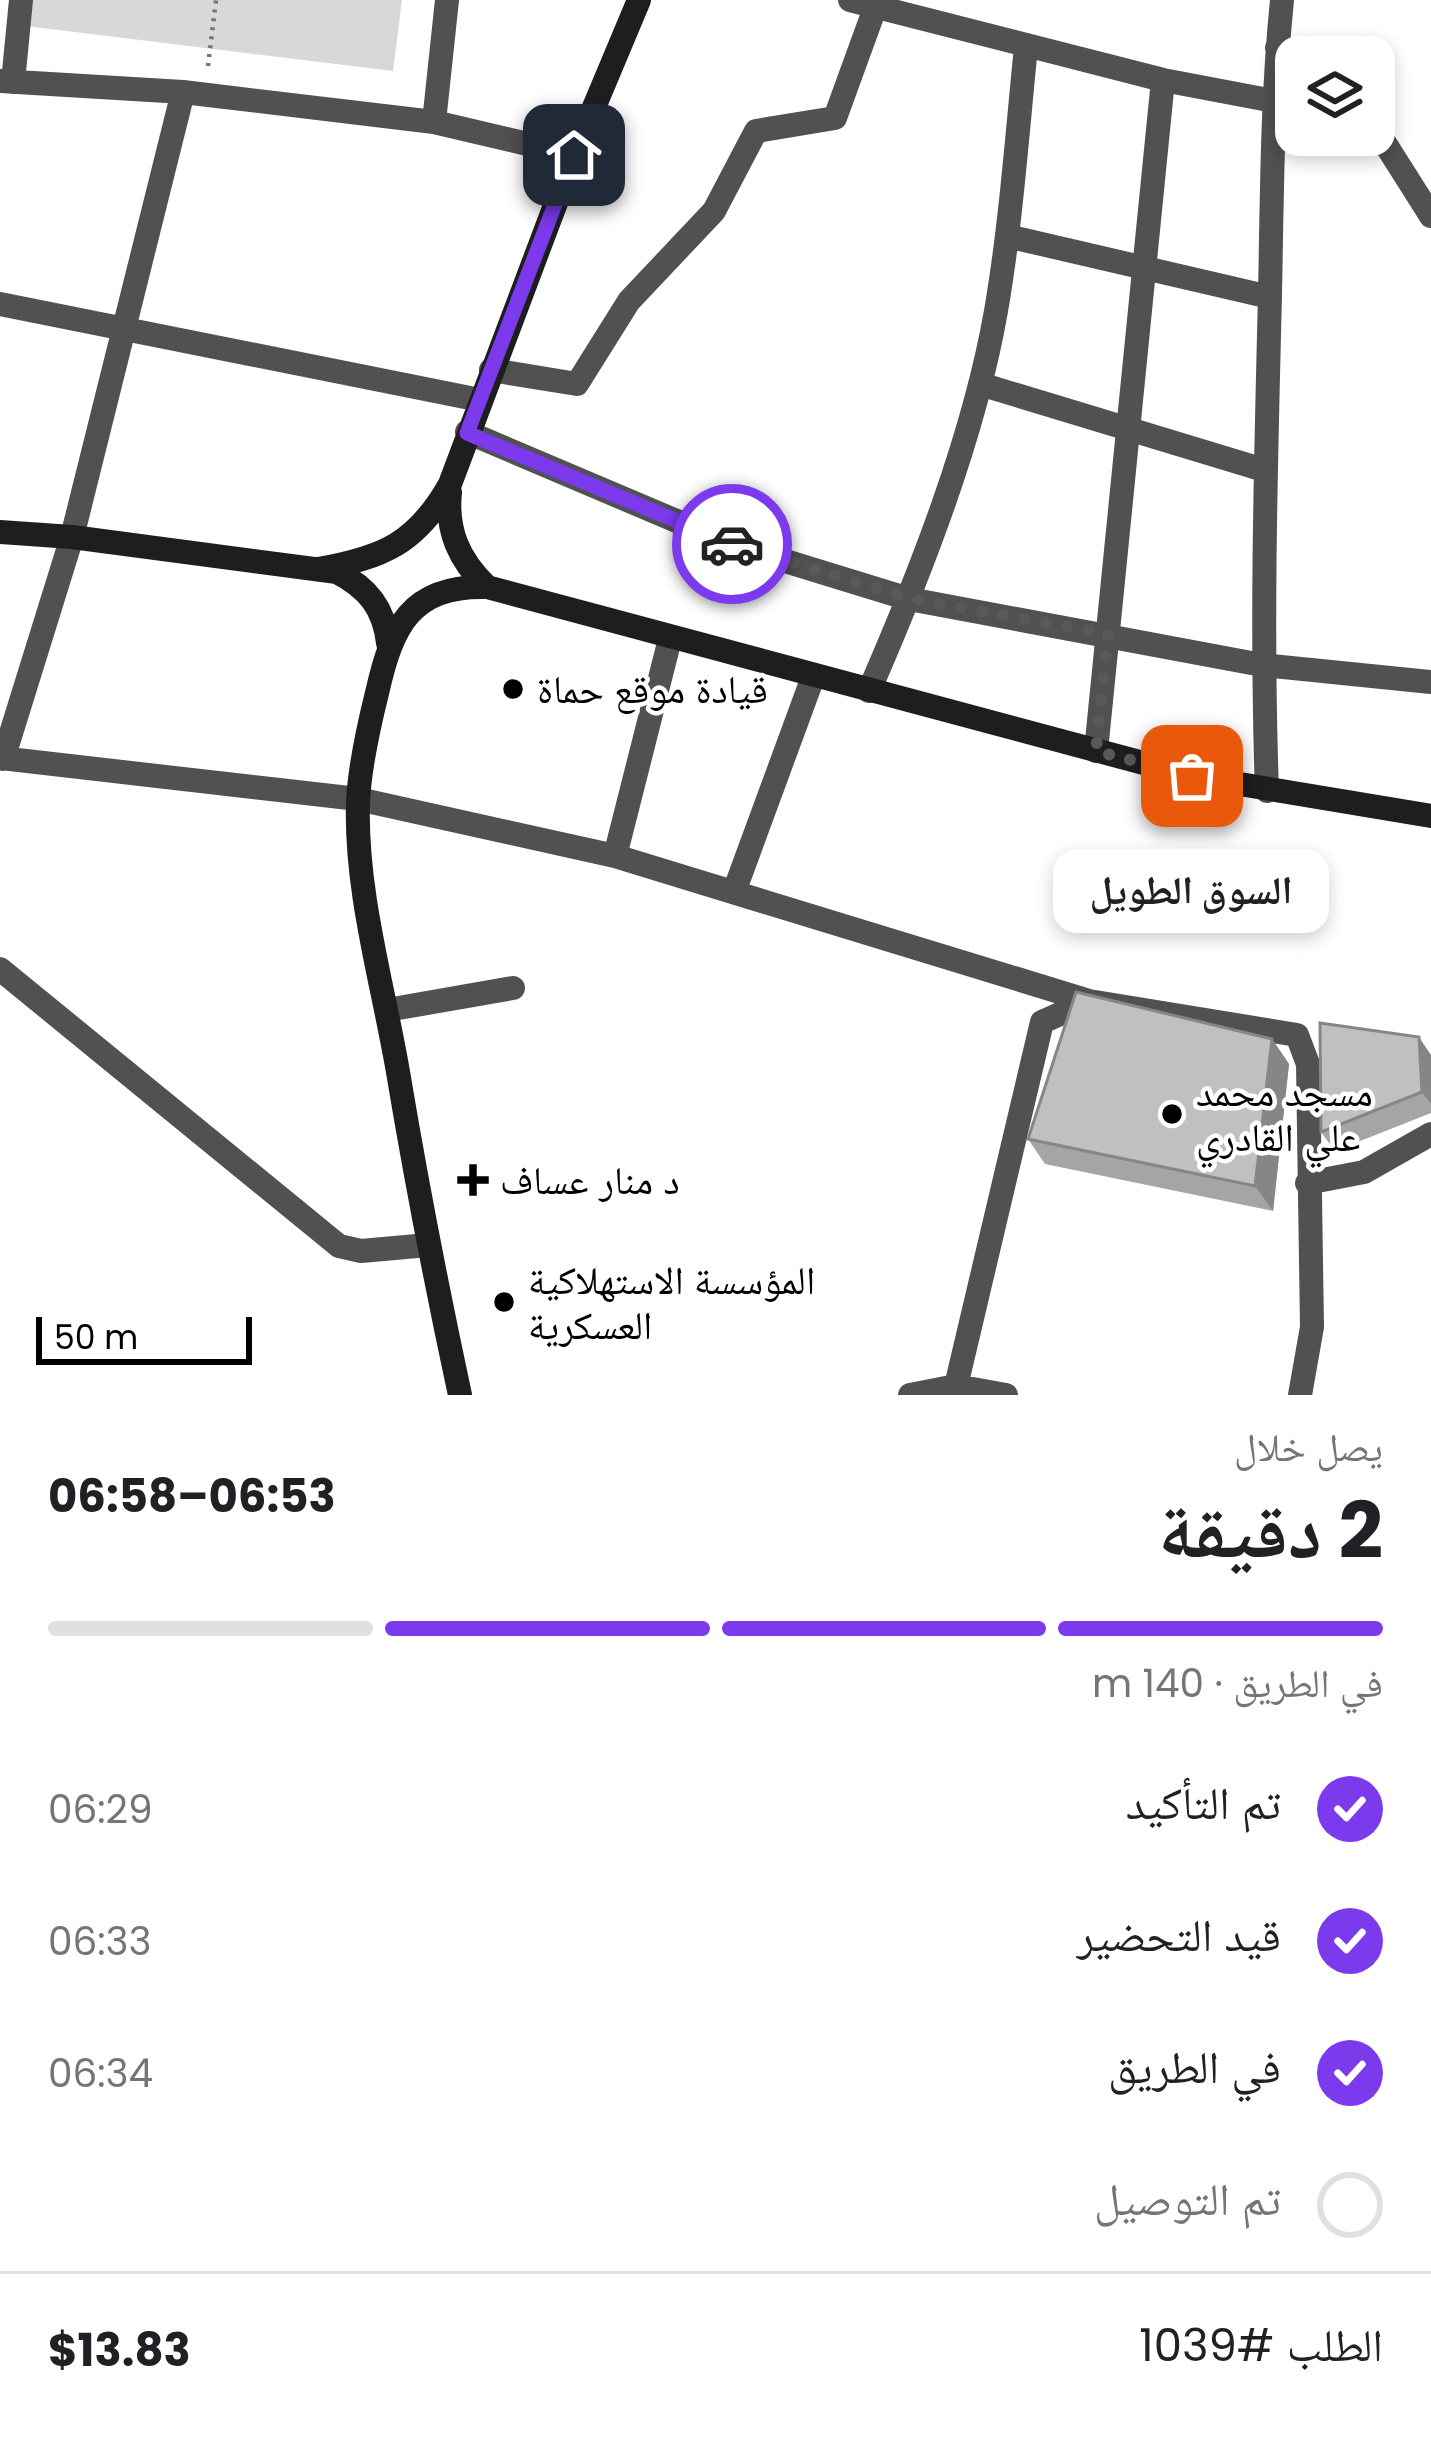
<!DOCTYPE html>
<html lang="ar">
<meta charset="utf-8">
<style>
:root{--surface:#fff;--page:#f6f6f6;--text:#202124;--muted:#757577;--line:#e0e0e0;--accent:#7c3aed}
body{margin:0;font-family:Poppins,"Noto Naskh Arabic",sans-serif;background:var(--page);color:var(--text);direction:rtl;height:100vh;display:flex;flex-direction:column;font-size:45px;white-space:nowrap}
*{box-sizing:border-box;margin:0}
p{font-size:39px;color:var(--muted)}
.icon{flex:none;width:66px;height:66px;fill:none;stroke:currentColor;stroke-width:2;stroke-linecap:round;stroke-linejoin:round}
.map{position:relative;height:1395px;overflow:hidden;direction:ltr}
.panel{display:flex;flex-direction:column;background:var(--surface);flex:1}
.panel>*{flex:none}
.fabs{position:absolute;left:1275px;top:36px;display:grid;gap:24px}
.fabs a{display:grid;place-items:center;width:120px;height:120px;border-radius:24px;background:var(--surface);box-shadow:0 6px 18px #0003;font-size:60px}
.scale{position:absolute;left:36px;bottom:30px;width:216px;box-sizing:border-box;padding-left:12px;border:6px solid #000;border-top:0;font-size:33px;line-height:42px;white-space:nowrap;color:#000;-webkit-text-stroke:9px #fff;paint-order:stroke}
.pin{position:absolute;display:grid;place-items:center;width:102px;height:102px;color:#fff;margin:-51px;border-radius:24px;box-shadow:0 6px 18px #0006}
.courier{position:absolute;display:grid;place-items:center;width:120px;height:120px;margin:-60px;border:9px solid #7c3aed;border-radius:50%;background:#fff;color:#222;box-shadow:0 3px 15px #0007}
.bubble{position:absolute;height:84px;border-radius:24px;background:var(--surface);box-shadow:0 6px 18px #0003;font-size:39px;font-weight:700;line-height:84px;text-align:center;direction:rtl}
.headline em{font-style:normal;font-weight:700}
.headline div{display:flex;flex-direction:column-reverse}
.headline{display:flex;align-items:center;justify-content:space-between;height:204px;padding:0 48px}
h1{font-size:78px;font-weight:700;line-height:90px}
.bar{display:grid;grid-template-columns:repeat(4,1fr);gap:18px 12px;align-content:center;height:144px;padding:0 48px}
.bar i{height:15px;border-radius:9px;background:var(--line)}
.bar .selected{background:var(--accent)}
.bar p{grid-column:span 4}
.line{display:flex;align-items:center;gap:30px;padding:0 48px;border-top:3px solid var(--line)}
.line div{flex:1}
ol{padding:0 48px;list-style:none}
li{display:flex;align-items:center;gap:36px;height:132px}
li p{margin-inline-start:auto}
li .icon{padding:12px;border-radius:50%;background:var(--accent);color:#fff;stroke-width:4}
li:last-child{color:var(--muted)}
li i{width:66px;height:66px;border:6px solid var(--line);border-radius:50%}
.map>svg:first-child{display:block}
.green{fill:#d8d8d8}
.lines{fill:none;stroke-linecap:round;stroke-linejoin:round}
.path{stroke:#737373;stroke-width:4.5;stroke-dasharray:3 6;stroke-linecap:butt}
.minor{stroke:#515151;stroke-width:24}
.secondary{stroke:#1e1e1e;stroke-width:24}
.wall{fill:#a5a5a5}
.shaded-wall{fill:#868686}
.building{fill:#c0c0c0;stroke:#868686;stroke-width:3}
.done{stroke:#595959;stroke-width:12;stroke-dasharray:0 21.6}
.route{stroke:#7c3aed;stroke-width:15}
.poi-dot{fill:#000;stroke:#fff;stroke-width:4.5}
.labels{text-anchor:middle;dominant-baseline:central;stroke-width:9;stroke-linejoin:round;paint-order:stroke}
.poi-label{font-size:39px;fill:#000;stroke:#fff;text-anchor:start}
</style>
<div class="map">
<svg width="1431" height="1395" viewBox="0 0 1431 1395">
<rect width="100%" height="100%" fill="#fff"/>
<path class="green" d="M29,0H402L393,71L26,26Z"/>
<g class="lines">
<path class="path" d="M208,66L216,0"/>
<path class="minor" d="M850,0L1163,80L1274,101
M1277,48L1315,57
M0,81L183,92L434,122L574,155
M13,82L21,0
M434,122L447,0
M1374,126L1431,216
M1007,236L1270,297
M0,304L480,400
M491,370L577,384L629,301L714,211L756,131L835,118L875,8
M980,384L1264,470
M467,432L733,545L909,599L1262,665L1431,682
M869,691C920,574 974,437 996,311C1011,224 1017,135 1026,47
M1096,751L1163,80
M0,758L358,799L615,856L1089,1001L1297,1035L1308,1064L1312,1327L1300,1395
M3,759L72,537L183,92
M1267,791C1261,625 1266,460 1270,294C1272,196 1272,98 1282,0
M615,856L670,639
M734,892L813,677
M0,969L339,1246L361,1251L428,1245
M387,1010L513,988
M1307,1183L1364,1172L1431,1134
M956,1386L1042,1022L1089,1001
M910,1395L956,1386L1006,1395"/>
<path class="secondary" d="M450,492C446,531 459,560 487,587
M0,532L72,537L337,572C368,588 384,608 388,643
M318,569C383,558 417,543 450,484L574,155L639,0
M460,1395C437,1288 416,1180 398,1072C383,984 355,891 358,801C360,765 368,729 377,693C392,627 410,585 487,587L1192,776L1431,816"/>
</g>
<path class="wall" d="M1272,1039L1289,1064L1273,1211L1045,1164L1028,1139Z
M1431,1055V1113L1335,1151L1321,1132Z"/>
<path class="shaded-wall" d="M1419,1037L1431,1055V1104L1422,1092Z
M1272,1039L1289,1064L1273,1211L1255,1186Z"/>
<path class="building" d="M1076,992L1272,1039L1255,1186L1028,1139Z
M1320,1023L1419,1037L1422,1092L1321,1132Z"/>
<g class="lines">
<path class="done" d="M732,544L909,598L1108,634L1096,751L1192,776"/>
<path class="route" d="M574,155L467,433L732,544"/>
</g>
<g class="poi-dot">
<circle cx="513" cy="689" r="12"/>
<circle cx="1172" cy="1114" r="12"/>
<path d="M467 1162h12v12h12v12h-12v12h-12v-12h-12v-12h12z"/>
<circle cx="504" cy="1302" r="12"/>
</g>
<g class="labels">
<g class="poi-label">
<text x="537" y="689">قيادة موقع حماة</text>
<text x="1196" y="1092">مسجد محمد<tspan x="1196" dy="45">علي القادري</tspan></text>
<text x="500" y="1180">د منار عساف</text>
<text x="528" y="1280">المؤسسة الاستهلاكية<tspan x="528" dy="45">العسكرية</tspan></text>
</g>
</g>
</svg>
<div class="fabs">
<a><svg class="icon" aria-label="layers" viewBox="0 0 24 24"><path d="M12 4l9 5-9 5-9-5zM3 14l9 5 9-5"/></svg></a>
</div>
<div class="scale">50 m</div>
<div class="pin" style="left:1192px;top:776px;background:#ea580c"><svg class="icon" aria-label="bag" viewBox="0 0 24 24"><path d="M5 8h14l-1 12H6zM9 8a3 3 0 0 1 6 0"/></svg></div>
<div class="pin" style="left:574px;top:155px;background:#1f2937"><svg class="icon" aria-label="home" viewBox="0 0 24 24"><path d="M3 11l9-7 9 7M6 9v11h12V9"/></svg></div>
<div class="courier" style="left:732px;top:544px"><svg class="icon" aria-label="car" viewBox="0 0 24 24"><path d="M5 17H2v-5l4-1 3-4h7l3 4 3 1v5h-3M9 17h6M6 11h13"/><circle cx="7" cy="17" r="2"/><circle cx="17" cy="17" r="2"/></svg></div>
<div class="bubble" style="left:1053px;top:849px;width:276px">السوق الطويل</div>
</div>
<section class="panel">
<div class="headline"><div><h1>2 دقيقة</h1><p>يصل خلال</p></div><em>06:53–06:58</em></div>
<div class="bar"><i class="selected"></i><i class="selected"></i><i class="selected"></i><i></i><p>في الطريق · 140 m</p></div>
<ol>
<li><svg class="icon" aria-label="check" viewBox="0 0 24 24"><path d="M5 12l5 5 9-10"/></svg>تم التأكيد<p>06:29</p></li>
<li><svg class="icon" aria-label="check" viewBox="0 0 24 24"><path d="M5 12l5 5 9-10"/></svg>قيد التحضير<p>06:33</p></li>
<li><svg class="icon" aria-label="check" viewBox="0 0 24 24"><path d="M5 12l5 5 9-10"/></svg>في الطريق<p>06:34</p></li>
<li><i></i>تم التوصيل</li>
</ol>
<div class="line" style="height:156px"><div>الطلب #1039</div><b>$13.83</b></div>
</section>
